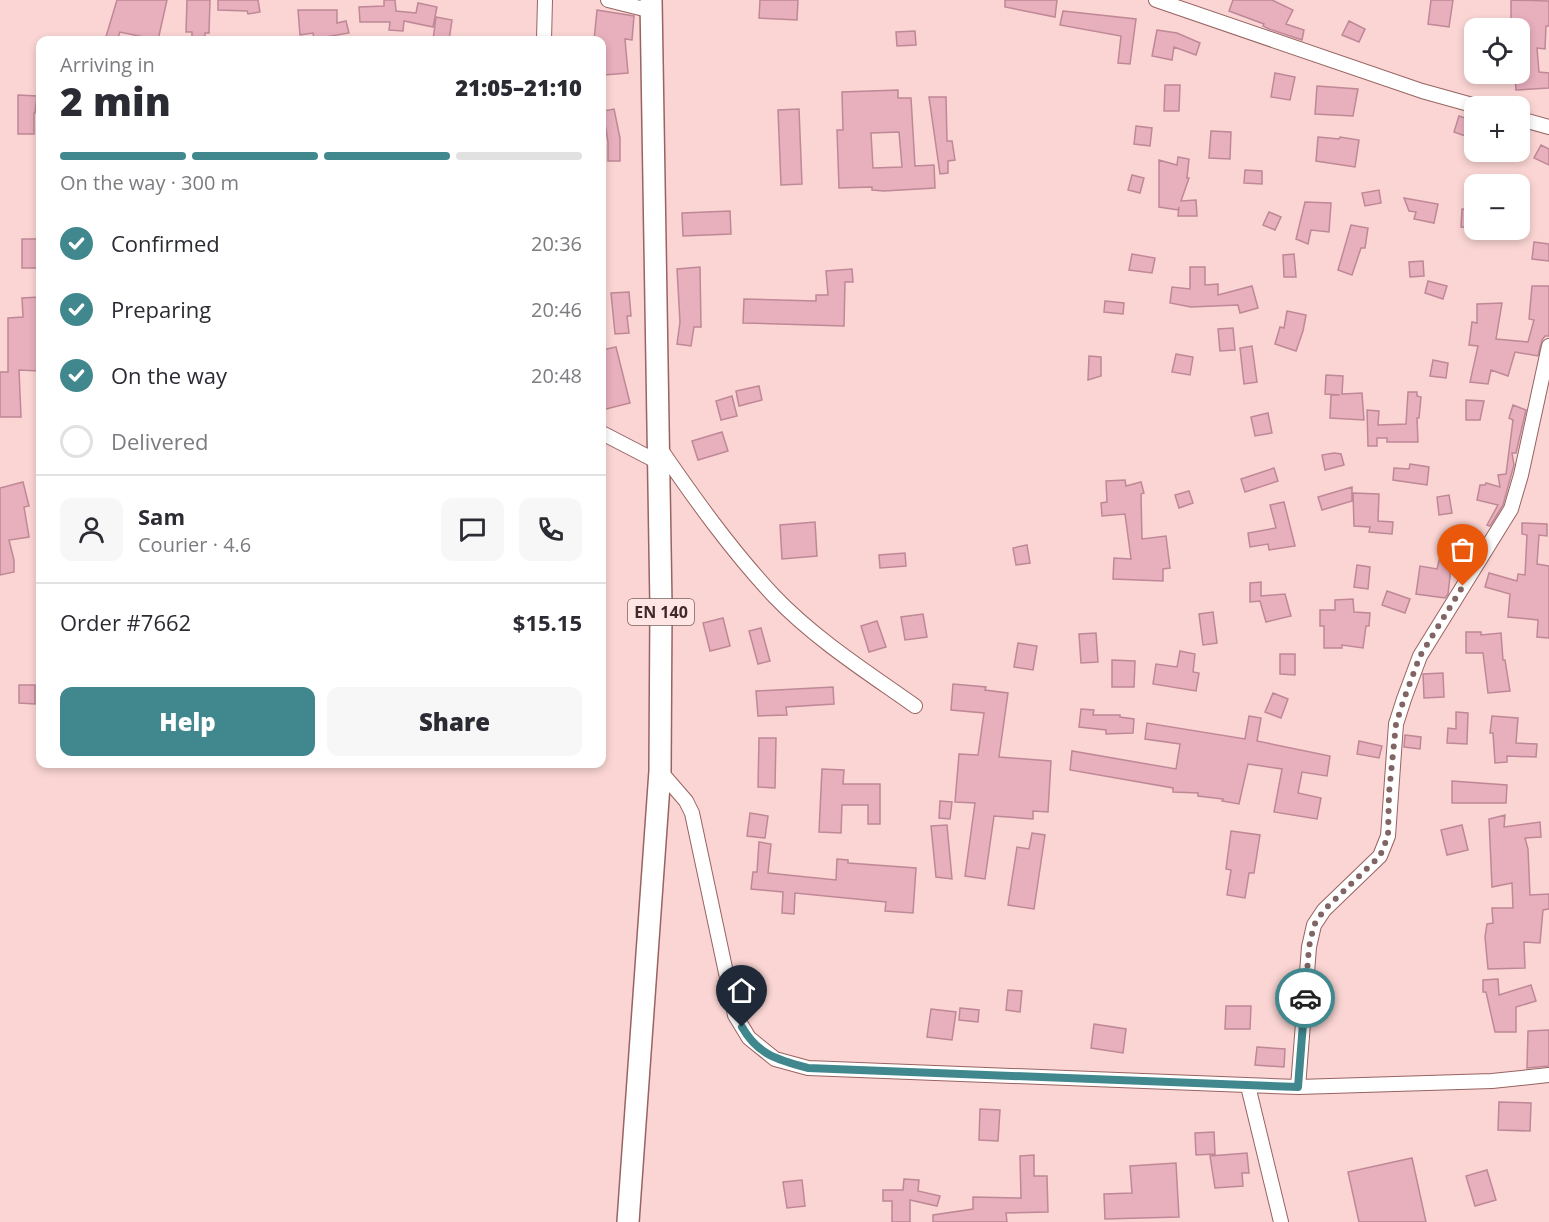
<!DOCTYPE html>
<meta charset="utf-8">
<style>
:root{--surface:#fff;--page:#f7f7f7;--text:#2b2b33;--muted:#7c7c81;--line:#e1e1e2;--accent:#41888e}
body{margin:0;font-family:"Open Sans",sans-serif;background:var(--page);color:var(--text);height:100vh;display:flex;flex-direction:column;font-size:22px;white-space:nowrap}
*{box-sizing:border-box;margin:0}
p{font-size:20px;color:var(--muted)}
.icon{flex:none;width:33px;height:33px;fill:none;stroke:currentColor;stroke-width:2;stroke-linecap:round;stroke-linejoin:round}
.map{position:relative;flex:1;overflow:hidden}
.side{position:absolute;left:36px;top:36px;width:570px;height:732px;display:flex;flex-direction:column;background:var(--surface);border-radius:12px;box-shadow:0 3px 9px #0003}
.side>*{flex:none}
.fabs{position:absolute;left:1464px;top:18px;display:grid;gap:12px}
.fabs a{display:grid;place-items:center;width:66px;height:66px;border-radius:12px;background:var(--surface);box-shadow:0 3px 9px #0003;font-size:30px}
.pin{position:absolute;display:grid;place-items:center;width:51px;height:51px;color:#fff;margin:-62px -26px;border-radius:50% 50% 50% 0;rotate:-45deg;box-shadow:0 0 6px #0007}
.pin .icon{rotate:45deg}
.courier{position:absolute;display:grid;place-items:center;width:60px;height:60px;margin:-30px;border:4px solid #41888e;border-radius:50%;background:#fff;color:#222;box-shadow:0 2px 8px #0007}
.overview em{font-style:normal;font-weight:800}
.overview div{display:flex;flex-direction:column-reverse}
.overview{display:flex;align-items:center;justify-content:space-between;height:102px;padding:0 24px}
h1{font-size:39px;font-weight:800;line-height:45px}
.bar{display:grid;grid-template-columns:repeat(4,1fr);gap:9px 6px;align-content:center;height:72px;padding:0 24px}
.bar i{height:8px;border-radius:4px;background:var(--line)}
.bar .on{background:var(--accent)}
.bar p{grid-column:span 4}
.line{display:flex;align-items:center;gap:15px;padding:0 24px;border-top:2px solid var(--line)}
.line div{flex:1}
.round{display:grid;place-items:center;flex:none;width:63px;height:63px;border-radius:12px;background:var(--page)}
ol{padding:0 24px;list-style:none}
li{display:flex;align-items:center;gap:18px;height:66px}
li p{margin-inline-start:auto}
li .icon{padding:6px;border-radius:50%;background:var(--accent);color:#fff;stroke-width:4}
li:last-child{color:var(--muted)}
li i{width:33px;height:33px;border:3px solid var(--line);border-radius:50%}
.action{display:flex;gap:12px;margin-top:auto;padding:12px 24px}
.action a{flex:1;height:69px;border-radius:12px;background:var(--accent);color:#fff;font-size:24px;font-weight:800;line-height:69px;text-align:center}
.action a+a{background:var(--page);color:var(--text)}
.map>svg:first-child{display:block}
.building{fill:#e8afbd;stroke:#bf8896;stroke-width:1.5;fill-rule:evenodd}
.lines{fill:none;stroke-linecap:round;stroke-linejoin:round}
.street-casing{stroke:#986361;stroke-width:16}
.primary-casing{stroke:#986361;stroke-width:24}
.street{stroke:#fff;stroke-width:14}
.primary{stroke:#fff;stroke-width:21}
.done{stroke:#816564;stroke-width:6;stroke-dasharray:0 10.8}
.route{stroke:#41888e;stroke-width:8}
.labels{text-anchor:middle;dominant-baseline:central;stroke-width:6;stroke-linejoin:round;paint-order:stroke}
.shield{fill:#ffe6e4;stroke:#796260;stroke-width:1.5}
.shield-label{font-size:16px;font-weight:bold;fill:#402928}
</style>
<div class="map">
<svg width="1549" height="1222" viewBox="0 0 1549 1222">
<rect width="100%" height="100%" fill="#fad5d3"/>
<path class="building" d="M117,0H167L158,40L120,32L117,40H105Z
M187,0H210L209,33H205V40H192V32H186Z
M218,0H258L260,12L248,14L247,11L218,10Z
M384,0H395L396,11L416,13L418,3L437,7L433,27L404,21L403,31L389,30L390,22H360L359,7L384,6Z
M760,0H798L797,20L759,18Z
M1005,0H1057L1055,17L1005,7Z
M1233,0H1272L1293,10L1286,24L1304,30L1302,40L1269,29L1263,26L1264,24L1229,11Z
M1431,0H1453L1449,27L1428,24Z
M1511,0L1549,1V26H1546L1545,49L1537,48L1539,72L1549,73V88L1516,90L1515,74H1520V21H1511Z
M298,10H337V23L346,21L349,33L314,39L313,33L300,35Z
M597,10L634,16L632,40L625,39L628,73L604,75L602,40H594Z
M1063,11L1136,19L1130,64L1118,63L1121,36L1060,25Z
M436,17L452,20L449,40H433Z
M1349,21L1365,29L1359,42L1342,35Z
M1157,30L1177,33L1200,43L1196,55L1174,47L1172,60L1152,56Z
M915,31L916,45L897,46L896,32Z
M1275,73L1295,77L1290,100L1271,97Z
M1165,85H1180L1179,111H1164Z
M1317,86L1358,89L1353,116L1315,114Z
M898,90V98H911L915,166L934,165L935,188L884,191L872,190V187L839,188L837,130H843L842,92ZM899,132L902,167L873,168L871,133Z
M18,95L37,96L35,113H34V134H18Z
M929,97H946L947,141H952L955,160L948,161V173L940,174Z
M614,109L620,138V161H608V142L603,111Z
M799,109L802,184L781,185L778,110Z
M1459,116L1474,121V139L1454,132Z
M1136,126L1152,128L1150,146L1134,144Z
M1211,131L1231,132L1230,159L1209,158Z
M1318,137L1339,139L1340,137L1359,140L1355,167L1316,161Z
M1541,145L1549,149V165L1534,158Z
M1178,157L1189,159L1187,178H1189L1181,201L1196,200L1197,216H1178L1179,207L1178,210L1159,207V160L1177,165Z
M1245,170L1262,171V184L1244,183Z
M1132,175L1144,178L1140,193L1128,190Z
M1379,190L1381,203L1365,206L1362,193Z
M1404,198L1438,204L1434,223L1414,219L1416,212L1409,211Z
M1305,202L1331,203L1329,232L1311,230L1308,244L1296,239Z
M1462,209L1474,210L1473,228L1461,227Z
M730,211L731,234L683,236L682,213Z
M1269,212L1281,217L1275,230L1263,225Z
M1351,225L1368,228L1365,248H1361L1352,275L1338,270Z
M22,239H40V268H22Z
M1534,242L1549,244V261L1532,259Z
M1132,254L1155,258L1152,273L1129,270Z
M1294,254L1296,277H1284L1283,255Z
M1423,261L1424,276L1410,277L1409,262Z
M700,267L701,327H694L691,346L677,344L680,322L677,269Z
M1190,267H1205V285L1218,284V295L1252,286L1258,308L1240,313L1238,305L1191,307L1170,303L1172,287L1190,289Z
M852,269L853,282H845L844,326L743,323L744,299L816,301V295H828L826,271Z
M1428,281L1447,286L1443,299L1425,293Z
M1532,286H1549V336H1545L1542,340L1538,356L1515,352L1508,376L1491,370L1488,384L1470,382L1478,346L1469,345L1472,322L1477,323V304L1502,303L1496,339L1528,342L1534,320L1529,319Z
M629,292L631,316H627L629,333L615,334L611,293Z
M40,297V371L19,370L21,417H0V372H8V318L23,317L22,298Z
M1105,301L1124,303L1123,314L1104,312Z
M1287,311L1306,315L1303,331L1296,351L1275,344L1280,327L1284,328Z
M1233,328L1235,350L1220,351L1218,329Z
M1252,346L1257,382L1244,384L1240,348Z
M616,347L630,403L602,410V350Z
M1176,354L1193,357L1190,375L1172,372Z
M1089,356L1101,357V376L1088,380Z
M1433,360L1448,363L1446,378L1430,376Z
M1326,375L1343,376L1342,394L1362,393L1364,420L1330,418L1331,395H1340L1325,394Z
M759,386L762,400L739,406L736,391Z
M1408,392H1417V396L1421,397L1419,418H1417L1418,442H1387V438H1377V446H1368L1367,410L1379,411L1378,425L1406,424Z
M732,396L737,416L721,420L716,401Z
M1466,400L1484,401L1480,420H1466Z
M1513,405L1526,410L1516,453H1512L1514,465L1503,505L1490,526L1487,525L1498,505L1477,500L1480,485H1485L1486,483L1500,487L1498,475L1506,474L1513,420L1509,418Z
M1268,413L1272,433L1255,436L1251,417Z
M722,432L728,451L698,460L692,441Z
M1334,453L1341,454L1344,465L1325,470L1322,455Z
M1410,464L1429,467L1427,485L1393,480L1394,468L1409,469Z
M1274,468L1278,481L1245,492L1241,479Z
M1125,480L1126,486L1141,482L1144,493L1141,494L1142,539L1166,536L1170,568L1163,569V581L1113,579L1114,558L1131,559L1125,514L1102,516L1101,503L1107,502L1106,481Z
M23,482L29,506L24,507L29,537L9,540L14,560V572L0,575V488Z
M1352,487V501L1322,510L1318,497Z
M1189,491L1193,503L1179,508L1175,495Z
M1353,493L1379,494L1378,521L1393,522L1392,534L1369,532L1370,527L1354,526Z
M1449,495L1452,513L1439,515L1437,497Z
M1284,502L1295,546L1269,550L1268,544L1250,547L1248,533L1276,528L1270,505Z
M815,522L817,556L782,559L780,525Z
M1522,523L1547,524V536L1539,535L1537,564L1549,566V638L1537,637L1538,620L1508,617L1510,594L1485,587L1489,573L1517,581L1518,574L1525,575L1527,535L1522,534Z
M1027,545L1030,563L1016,565L1013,548Z
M905,553L906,566L880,568L879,555Z
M1440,557L1452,559L1448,594L1445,598L1416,594L1420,566L1437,569Z
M1357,565L1370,567L1368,589L1354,587Z
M1261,582V596L1285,594L1291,616L1266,622L1260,601L1250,602V583Z
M1387,591L1410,599L1405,613L1382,605Z
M1353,599L1354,612L1370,613L1369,626H1366L1363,648L1342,645V648H1324V626H1320V610H1335V600Z
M1213,612L1217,643L1203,645L1199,614Z
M923,614L927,637L905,640L901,617Z
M723,618L730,646L710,651L703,623Z
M877,621L886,647L869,652L861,626Z
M761,628L770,661L758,664L749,631Z
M1466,632H1481V635L1501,633L1503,660H1505L1510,691L1488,693L1483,653H1466Z
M1096,633L1098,662L1081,663L1079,634Z
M1018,643L1037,646L1033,670L1014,667Z
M1180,651L1195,654L1193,672L1199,673L1196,691L1153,684L1156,664L1177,667Z
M1280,654H1295V675L1280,674Z
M1112,660L1135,661L1134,687H1112Z
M1443,673L1444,697L1424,698L1423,674Z
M953,684L986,687L985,690L1008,693L999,757L1051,761L1048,812L1033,811V819L994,816L985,879L965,876L975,803L955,802L959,754L978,755L984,713L951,710Z
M19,685H35V704L19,703Z
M833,687L834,704L786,707L787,715L758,716L756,691Z
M1273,693L1288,699L1281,718L1265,712Z
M1081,709L1094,710L1093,715H1120V717L1134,719L1133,733L1106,734V730L1079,727Z
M1456,712L1468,713L1467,744L1447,743L1448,728L1456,729Z
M1249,716L1261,718L1257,741L1330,756L1327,776L1302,772L1298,793L1321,798L1317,819L1274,812L1282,769L1248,764L1239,804L1222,801L1223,799L1198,796V793L1173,792V788L1070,770L1072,751L1176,769L1180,744L1145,739L1147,723L1245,739Z
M1492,716L1518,718L1516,743L1537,744L1536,757L1507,756V762L1495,763L1493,733H1490Z
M1405,735L1421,737L1420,749L1404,747Z
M759,738H776L775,788L758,787Z
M1359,741L1382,746L1379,758L1357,754Z
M822,769L844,770L843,784H880V824H868V805H842L841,833L819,832Z
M1452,781L1507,785L1506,803H1452Z
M940,801L952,802L950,819L939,818Z
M750,813L768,816L765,838L747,836Z
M1505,815L1504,827L1540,822L1541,837L1525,838L1528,849L1530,895L1549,894V909L1543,910L1540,943L1524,942L1525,968L1488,969L1485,937L1487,924L1493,923L1492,908H1513L1512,883L1492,887L1489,819Z
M947,825L952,879L936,877L931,826Z
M1462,825L1468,850L1447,855L1441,830Z
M1231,831L1260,835L1254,873H1249L1245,898L1227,895L1231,870L1226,869Z
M1032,833L1045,835L1034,909L1008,905L1017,847L1029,849Z
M759,842L771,844L768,873L836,880L837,859L848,860V863L916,868L913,913L885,911L886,902L795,893L794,914L782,913L783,892L751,889L753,872H757Z
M1498,979L1499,995L1531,985L1536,1001L1516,1007V1032H1495L1486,992H1483V980Z
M1008,990L1022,991L1020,1012L1006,1010Z
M1226,1006H1251L1250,1029H1225Z
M960,1008L979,1010L978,1022L959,1020Z
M931,1009L956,1012L952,1040L927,1037Z
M1094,1024L1126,1029L1123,1053L1091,1048Z
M1549,1030V1066L1527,1068L1528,1031Z
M1257,1047L1285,1049L1284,1067L1255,1065Z
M1499,1102L1531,1103L1530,1131L1498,1130Z
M980,1109L1000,1110L998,1141L979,1140Z
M1214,1132L1215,1154L1196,1155L1195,1133Z
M1247,1153L1249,1173H1242L1243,1186L1215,1188L1210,1156Z
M1034,1155V1176H1047L1048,1212L1006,1213L1007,1222H933V1215L973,1209V1197L1021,1198L1020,1156Z
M1412,1158L1426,1222H1359L1348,1172Z
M1176,1163L1179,1217L1105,1219L1104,1194L1132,1193L1130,1166Z
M1487,1170L1496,1200L1475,1206L1466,1176Z
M904,1179L919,1180L918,1191L940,1196L937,1206L910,1200V1222H892V1201H883V1190H903Z
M802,1180L805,1206L787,1208L783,1182Z"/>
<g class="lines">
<g class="street-casing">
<path id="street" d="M608,0L652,11
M1156,0L1422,91L1476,106
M544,40L545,0
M1520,119L1549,127
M602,433L658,462
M659,447C694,498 731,550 774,596C815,639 867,672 915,706
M660,771L686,801L692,813L735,1015L749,1038L775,1059L808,1068L1298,1087L1492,1081L1549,1075
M1248,1086L1281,1222
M1298,1087L1309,947L1314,925L1324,910L1380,856L1388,836L1396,724L1404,699L1420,656L1511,509L1521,475L1549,346"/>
</g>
<g class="primary-casing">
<path id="primary" d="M628,1222L660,771L661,607L651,0"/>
</g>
<use href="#street" class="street"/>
<use href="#primary" class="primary"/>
</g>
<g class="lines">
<path class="done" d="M1305,998L1309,947L1314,925L1324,910L1380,856L1388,836L1389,793L1396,724L1404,699L1420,656L1463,586"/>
<path class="route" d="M742,1027C758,1055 778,1060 808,1068L1298,1087L1305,998"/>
</g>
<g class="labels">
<rect class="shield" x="628" y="599" width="66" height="26" rx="4.5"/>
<g class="shield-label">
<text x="661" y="612">EN 140</text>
</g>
</g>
</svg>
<div class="fabs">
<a><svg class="icon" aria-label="locate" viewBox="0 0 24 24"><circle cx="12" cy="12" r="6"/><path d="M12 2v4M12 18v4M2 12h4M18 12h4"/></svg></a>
<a>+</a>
<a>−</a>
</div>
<div class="pin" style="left:1463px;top:586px;background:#ea580c"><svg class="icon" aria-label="bag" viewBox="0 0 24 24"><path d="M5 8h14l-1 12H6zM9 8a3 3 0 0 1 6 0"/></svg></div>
<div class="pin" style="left:742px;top:1027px;background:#1f2937"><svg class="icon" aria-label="home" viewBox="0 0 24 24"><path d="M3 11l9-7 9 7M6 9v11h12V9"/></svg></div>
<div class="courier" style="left:1305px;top:998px"><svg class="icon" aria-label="car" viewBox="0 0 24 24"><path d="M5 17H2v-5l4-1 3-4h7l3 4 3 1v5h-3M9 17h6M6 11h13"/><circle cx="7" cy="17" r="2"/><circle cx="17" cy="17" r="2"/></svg></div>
<section class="side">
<div class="overview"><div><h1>2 min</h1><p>Arriving in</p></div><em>21:05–21:10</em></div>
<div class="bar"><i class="on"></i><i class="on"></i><i class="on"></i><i></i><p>On the way · 300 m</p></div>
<ol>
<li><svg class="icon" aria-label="check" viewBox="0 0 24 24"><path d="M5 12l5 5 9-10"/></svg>Confirmed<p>20:36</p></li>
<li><svg class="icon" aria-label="check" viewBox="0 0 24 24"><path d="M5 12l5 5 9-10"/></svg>Preparing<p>20:46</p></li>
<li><svg class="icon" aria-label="check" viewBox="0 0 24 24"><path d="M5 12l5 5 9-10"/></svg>On the way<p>20:48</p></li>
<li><i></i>Delivered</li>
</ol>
<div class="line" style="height:108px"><a class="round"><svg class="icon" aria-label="person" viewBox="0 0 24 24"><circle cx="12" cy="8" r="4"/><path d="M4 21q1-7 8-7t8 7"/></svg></a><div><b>Sam</b><p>Courier · 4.6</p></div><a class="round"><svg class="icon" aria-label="chat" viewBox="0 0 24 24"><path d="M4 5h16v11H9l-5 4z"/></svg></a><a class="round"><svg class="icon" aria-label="phone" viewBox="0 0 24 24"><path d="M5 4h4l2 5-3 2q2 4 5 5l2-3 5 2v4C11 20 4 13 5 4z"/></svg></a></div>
<div class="line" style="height:78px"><div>Order #7662</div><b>$15.15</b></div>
<div class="action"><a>Help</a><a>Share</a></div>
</section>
</div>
